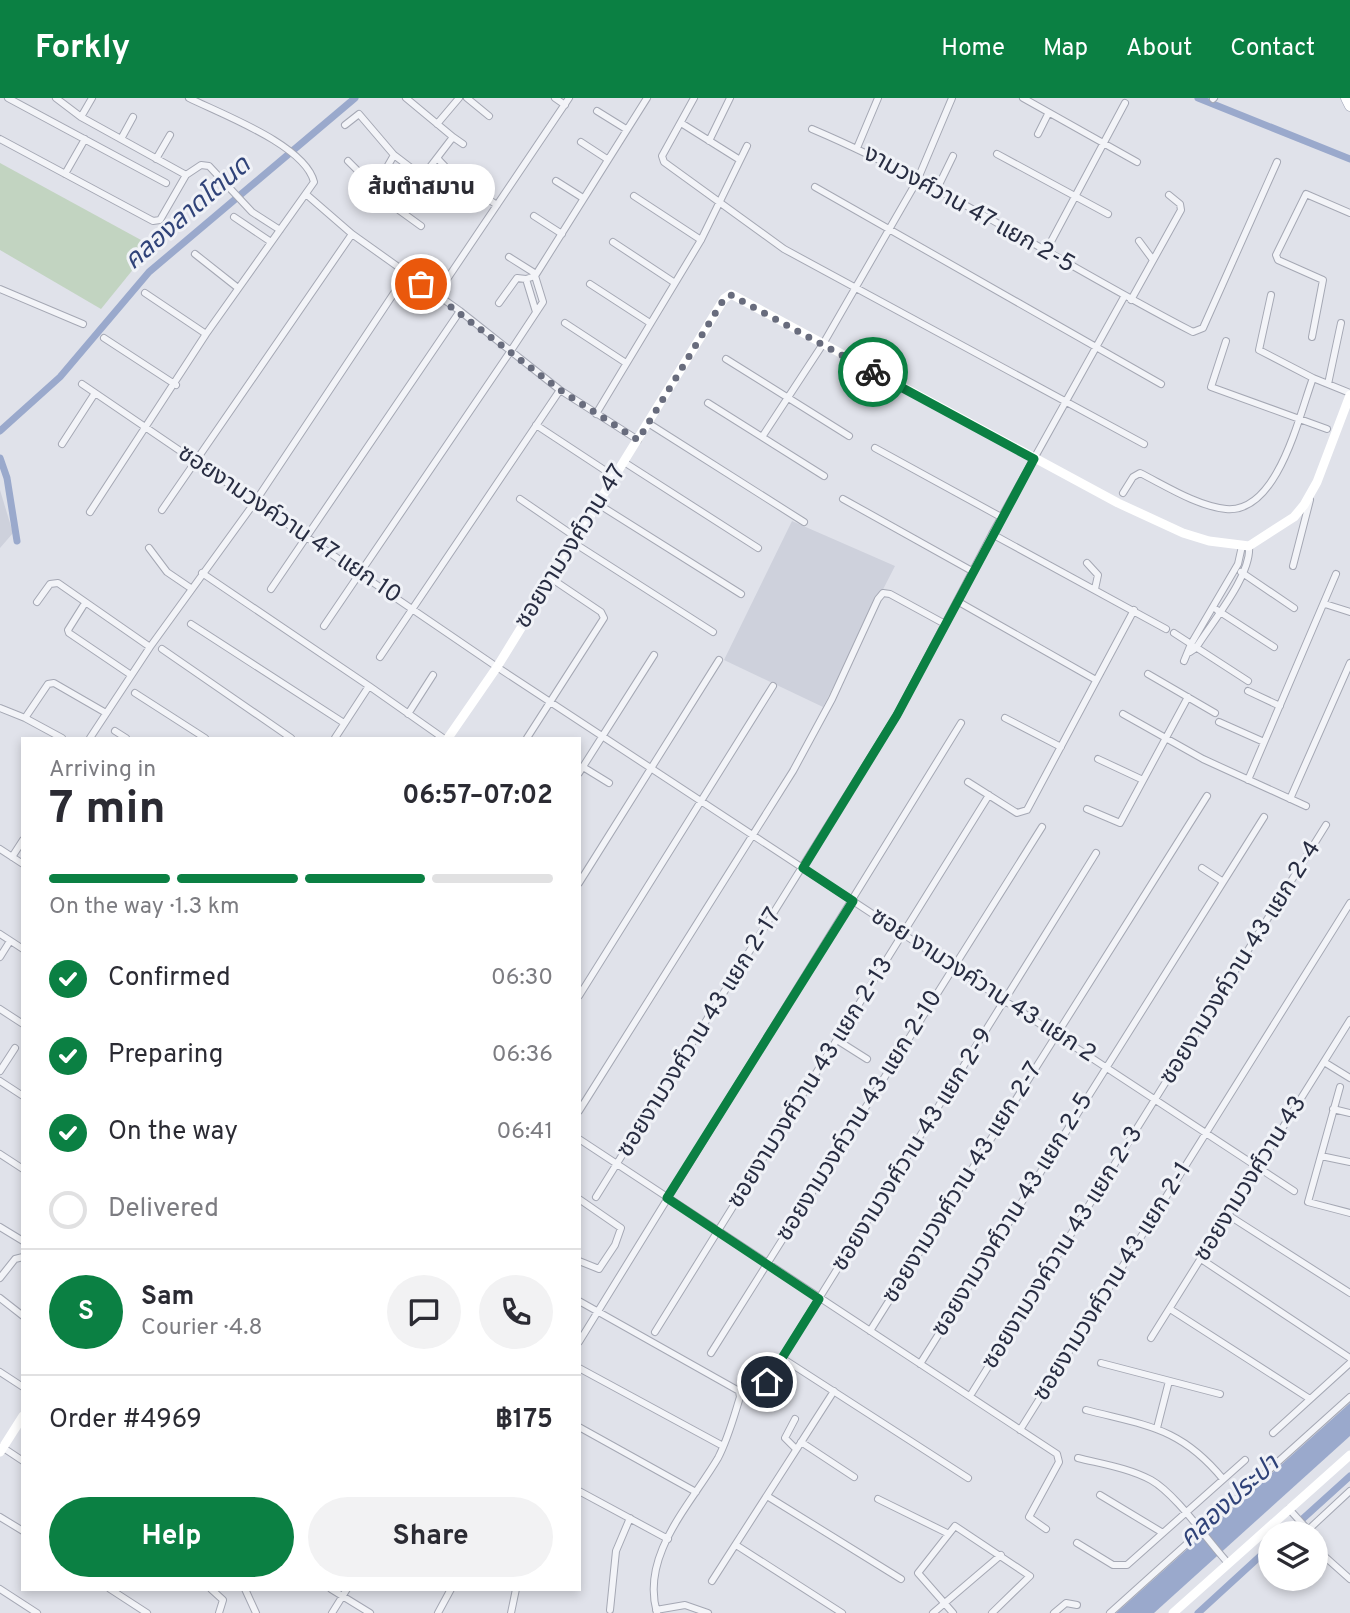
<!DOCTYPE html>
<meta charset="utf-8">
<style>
:root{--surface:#fff;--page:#f2f2f3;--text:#2b2b33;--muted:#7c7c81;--line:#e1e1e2;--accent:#0b8043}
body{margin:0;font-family:Overpass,"Noto Sans Thai",sans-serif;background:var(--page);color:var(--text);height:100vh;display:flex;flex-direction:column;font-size:26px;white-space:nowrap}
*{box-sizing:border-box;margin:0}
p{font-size:23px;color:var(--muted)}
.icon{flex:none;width:38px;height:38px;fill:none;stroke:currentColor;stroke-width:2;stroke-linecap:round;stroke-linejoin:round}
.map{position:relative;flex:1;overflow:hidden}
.drawer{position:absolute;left:21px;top:639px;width:560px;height:854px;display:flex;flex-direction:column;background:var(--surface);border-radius:0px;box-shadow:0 4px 10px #0003}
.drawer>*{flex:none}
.buttons{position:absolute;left:1258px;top:1423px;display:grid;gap:14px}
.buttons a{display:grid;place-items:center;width:70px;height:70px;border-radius:50%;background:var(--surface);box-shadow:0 4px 10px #0003;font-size:35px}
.pin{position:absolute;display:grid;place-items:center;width:60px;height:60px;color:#fff;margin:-30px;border:4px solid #fff;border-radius:50%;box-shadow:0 2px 7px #0007}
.courier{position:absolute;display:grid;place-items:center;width:70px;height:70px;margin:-35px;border:5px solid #0b8043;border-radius:50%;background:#fff;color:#222;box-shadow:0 2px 9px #0007}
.bubble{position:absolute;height:49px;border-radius:24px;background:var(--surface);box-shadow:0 4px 10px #0003;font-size:23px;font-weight:700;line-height:49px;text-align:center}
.summary em{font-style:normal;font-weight:700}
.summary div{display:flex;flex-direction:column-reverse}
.summary{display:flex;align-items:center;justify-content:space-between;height:119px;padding:0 28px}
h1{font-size:46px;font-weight:700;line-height:52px}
.bar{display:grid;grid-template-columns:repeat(4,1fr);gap:10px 7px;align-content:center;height:84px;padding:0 28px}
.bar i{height:9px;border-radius:5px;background:var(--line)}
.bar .on{background:var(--accent)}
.bar p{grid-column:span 4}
.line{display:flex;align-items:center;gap:18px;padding:0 28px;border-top:2px solid var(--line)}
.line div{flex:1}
.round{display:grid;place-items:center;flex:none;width:74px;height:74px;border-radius:37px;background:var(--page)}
ol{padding:0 28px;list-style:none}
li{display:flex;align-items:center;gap:21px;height:77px}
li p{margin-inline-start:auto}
li .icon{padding:7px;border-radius:50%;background:var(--accent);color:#fff;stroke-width:4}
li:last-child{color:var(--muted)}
li i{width:38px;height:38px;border:4px solid var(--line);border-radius:50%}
.action{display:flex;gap:14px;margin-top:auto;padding:14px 28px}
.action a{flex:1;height:80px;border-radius:42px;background:var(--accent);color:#fff;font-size:28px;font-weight:700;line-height:80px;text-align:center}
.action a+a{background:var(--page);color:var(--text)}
header{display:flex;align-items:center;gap:42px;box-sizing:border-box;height:98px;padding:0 35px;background:var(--accent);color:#fff}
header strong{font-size:33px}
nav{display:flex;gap:38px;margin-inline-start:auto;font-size:24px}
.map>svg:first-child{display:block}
.built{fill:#ced1dc}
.green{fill:#c2d4c1}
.water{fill:#9aa9cc}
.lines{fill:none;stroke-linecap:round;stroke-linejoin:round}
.canal{stroke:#9aa9cc;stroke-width:7}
.street-casing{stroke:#a5a8b4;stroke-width:8}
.primary-casing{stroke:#9fa4b6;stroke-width:11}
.street{stroke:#f3f4f8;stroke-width:6}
.secondary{stroke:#fff;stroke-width:9}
.primary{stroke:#fff;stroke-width:10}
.done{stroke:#686c7d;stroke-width:7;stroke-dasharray:0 12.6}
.route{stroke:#0b8043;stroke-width:9}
.labels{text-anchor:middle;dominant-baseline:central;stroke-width:6;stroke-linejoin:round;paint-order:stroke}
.street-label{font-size:24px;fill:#282d42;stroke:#f0f2f7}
.water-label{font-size:26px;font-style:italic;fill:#304379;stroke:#f0f2f7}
</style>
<header>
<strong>Forkly</strong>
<nav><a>Home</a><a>Map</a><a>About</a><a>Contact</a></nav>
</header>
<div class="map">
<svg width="1350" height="1515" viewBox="0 0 1350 1515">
<rect width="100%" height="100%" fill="#e0e2ea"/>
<path class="built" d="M0,392L13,435L0,450Z
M792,423L895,468L823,609L724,562Z"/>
<path class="green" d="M0,65L152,148L101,211L0,152Z"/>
<path class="water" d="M1350,1305V1338L1154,1515H1116Z"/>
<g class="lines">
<path class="canal" d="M1198,0L1350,61
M0,333L60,279L149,174L355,0
M0,360L7,380L17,443
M1287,1435L1350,1378
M1198,1515L1270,1449"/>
<g class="street-casing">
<path id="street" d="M8,0L166,85
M56,0L81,19L186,77L201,67L209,68L252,114L280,132
M467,0L489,18
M555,0L565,7
M694,0L662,58L664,64L784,151L1144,346
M1023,0L1137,64
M1213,1L1214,0
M597,13L626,31
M81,19L92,0
M681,25L740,62
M437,26L459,0
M345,27L359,16L394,57L419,76L430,69L453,39L406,0
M812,31C944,87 1065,168 1193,234L1203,230L1277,64
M1038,36L1048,16
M453,39L463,46
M0,41L153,123L160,122L186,77
M121,41L133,19
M709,43L730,0
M581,44L607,61
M857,50L878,0
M997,56L1108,116
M437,60L456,80
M156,61L170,37
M348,63L392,107L421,128
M430,69L456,80L497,107
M65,76L85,41
M419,76L442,93
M556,83L583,100
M815,89L1161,286
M375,90L394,57
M936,93L953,58
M307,97L352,136L460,213L560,292L638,342
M634,98L701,142
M534,118L562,136
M234,119L271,144
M1139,143L1153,162
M613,144L675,185
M1046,153L1125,5
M195,156L238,190
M509,159L536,176
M535,178L647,0
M590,186L650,225
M0,191L83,226
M145,195L206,236
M437,196L569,0
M1131,202L1181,112L1180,106L1169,97
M499,205L517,180L526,181
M565,225L626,265
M1312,239L1323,182L1278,162L1276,157L1306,96L1350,115
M104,240L176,287
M1226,243L1211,289L1327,331
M726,261L849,338
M1313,280L1350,295
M82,286L497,569L1294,1093
M1328,286L1341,225
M708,305L824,378
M596,316L701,142L747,48
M648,325L804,424
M536,327L615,379
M762,339L823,246L917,83L952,0
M62,346L95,295
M875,350L1001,419
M624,364L758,450
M1123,395L1133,379L1140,375C1166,388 1197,408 1226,411C1278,416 1299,317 1313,280L1259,252L1271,197
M520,401L577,440
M843,401L972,473
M598,406L741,496
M162,412L352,136
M90,414L206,236L314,84C305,47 221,16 189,0
M992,436L1166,531
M574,445L713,534
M149,450L167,474L192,491
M1087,465L1098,477L1095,491
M1293,468L1310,402
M1241,474L1294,510
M202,475L369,588
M271,491L460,213
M957,503L1096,582
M37,504L50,486L58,485L150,549
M85,505L68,532L69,535L131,577
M1325,506L1350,514
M1217,512L1274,549
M191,526L344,625
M324,528L510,254L543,204L535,178L526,181L536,214
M1174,535L1248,583
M162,551L291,640
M1190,554L1196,550C1212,524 1252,477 1249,448
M380,559L560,292
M1184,563L1191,546L1238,466L1242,448
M1148,576L1215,615
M1248,593L1280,608
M135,595L205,640
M0,610L25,620
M408,616L433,577
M1123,616L1203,661L1306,708
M1005,620L1061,649
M1219,624L1264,644
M115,633L126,640
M62,640L25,620L48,586L54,585L106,615
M90,640L150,549L255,404L406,177
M335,640L369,588L443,640
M527,640L604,520L601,514L552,481
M1098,661L1143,682
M583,669L609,685
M579,675L654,557
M1248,682L1336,476
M968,684L1017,715L1027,712L1134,512
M1290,701L1350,565
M1087,711L1120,725L1188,599
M0,751L23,766
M12,759L23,742
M1202,770L1222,783
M579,785L719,562
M0,836L23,851
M0,859L10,843
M579,898L773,588
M0,911L23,926
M837,942L867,961
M1324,964L1350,980
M0,973L15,950
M0,983L23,998
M1340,989L1308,1104L1350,1115
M1333,1011L1350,1015
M579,1013L793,673L832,601L878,501L883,495L890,496L945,526
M579,1041L1057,1356L1059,1364L1029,1419L1046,1431
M0,1056L23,1071
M1321,1058L1350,1064
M596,1099L897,617L992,436L1124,199
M579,1101L621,1130L615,1147L599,1171L579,1163
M1228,1117L1350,1195
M0,1129L23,1143
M1201,1161L1350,1260
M0,1180L15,1161L23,1159
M0,1200L23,1218
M579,1203L739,1293L740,1299C734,1318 728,1341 718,1360C691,1406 640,1457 657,1515
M1170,1211L1310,1301
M870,1233L1207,698
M655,1234L989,697
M1151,1240L1350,922
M579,1244L961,625
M711,1255L1042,729
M782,1260L968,1380
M1101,1265L1220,1296
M920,1266L1264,719
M579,1270L723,1348
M0,1274L23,1289
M767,1284L1096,755
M970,1298L1326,727
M1086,1312C1147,1328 1180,1329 1223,1381
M795,1321L785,1340L796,1351
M579,1329L696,1394
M1157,1330L1169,1283
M1020,1332L1350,805
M1273,1335L1350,1265
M801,1344L854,1379
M2,1349L23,1363
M1078,1360C1102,1366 1129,1370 1151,1382C1176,1396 1207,1442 1228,1465
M579,1393L668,1441
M1100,1397L1163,1435
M767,1398L901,1481
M878,1401L947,1435
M1289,1411L1309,1433
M0,1419L23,1433
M1308,1432L1350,1393
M1077,1445L1113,1467H1127L1245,1362
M1316,1445L1323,1457L1350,1481
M736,1447L842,1515
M712,1483L834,1293
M0,1491L37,1515
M110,1491L147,1515
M211,1491L223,1502L219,1515
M245,1491L256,1515
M331,1491L370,1515
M610,1512L616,1453L630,1420
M656,1512L685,1507L708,1515
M332,1515L347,1491
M438,1515L451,1491
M511,1515L516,1491
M933,1515L1001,1457
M953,1515L918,1475L955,1428L1030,1478L992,1515
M1054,1515L1066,1505L1077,1507
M1110,1515L1350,1299"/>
</g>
<g class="primary-casing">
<path id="primary" d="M1346,0L1350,8"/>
</g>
<use href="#street" class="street"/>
<path class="secondary" d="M448,640L497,569L724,201L731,196L1118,405L1183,435L1209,443L1249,448L1294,419L1304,407L1317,384L1350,297
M0,1354L23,1318
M1173,1515L1350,1357"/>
<use href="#primary" class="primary"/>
</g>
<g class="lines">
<path class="done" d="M421,186L560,292L638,342L724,201L731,197L873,274"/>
<path class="route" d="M767,1284L819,1201L667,1100L853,803L803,770L897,617L1034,361L873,274"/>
</g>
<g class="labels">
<g class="street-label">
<text transform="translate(969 112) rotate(29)">งามวงศ์วาน 47 แยก 2-5</text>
<text transform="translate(289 427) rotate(34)">ซอยงามวงค์วาน 47 แยก 10</text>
<text transform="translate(571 449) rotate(-58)">ซอยงามวงศ์วาน 47</text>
<text transform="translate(1241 865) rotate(-58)">ซอยงามวงค์วาน 43 แยก 2-4</text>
<text transform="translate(983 888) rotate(33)">ซอย งามวงค์วาน 43 แยก 2</text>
<text transform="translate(700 935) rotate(-58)">ซอยงามวงศ์วาน 43 แยก 2-17</text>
<text transform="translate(811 985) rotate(-58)">ซอยงามวงศ์วาน 43 แยก 2-13</text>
<text transform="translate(860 1018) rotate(-58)">ซอยงามวงค์วาน 43 แยก 2-10</text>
<text transform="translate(913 1052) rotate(-58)">ซอยงามวงศ์วาน 43 แยก 2-9</text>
<text transform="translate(1251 1081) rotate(-58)">ซอยงามวงศ์วาน 43</text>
<text transform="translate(963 1085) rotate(-58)">ซอยงามวงศ์วาน 43 แยก 2-7</text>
<text transform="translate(1013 1117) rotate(-58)">ซอยงามวงศ์วาน 43 แยก 2-5</text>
<text transform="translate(1063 1150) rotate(-58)">ซอยงามวงค์วาน 43 แยก 2-3</text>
<text transform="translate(1113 1184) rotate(-58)">ซอยงามวงศ์วาน 43 แยก 2-1</text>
</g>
<g class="water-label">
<text transform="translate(188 116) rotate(-41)">คลองลาดโตนด</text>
<text transform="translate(1230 1404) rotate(-42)">คลองประปา</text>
</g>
</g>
</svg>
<div class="buttons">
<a><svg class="icon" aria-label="layers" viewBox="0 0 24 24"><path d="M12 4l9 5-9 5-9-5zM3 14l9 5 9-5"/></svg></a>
</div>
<div class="pin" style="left:421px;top:186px;background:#ea580c"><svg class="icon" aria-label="bag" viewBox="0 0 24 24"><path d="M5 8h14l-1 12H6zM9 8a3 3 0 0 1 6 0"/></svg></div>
<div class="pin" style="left:767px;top:1284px;background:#1f2937"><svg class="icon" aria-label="home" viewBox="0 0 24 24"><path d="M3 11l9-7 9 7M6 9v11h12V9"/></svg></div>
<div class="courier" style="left:873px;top:274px"><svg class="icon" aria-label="bike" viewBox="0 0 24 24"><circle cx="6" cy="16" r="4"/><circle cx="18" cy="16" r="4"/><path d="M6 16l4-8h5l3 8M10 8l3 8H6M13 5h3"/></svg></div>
<div class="bubble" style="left:348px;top:66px;width:147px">ส้มตำสมาน</div>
<section class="drawer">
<div class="summary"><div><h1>7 min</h1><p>Arriving in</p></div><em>06:57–07:02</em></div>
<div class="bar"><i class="on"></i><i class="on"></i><i class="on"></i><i></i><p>On the way · 1.3 km</p></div>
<ol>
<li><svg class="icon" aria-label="check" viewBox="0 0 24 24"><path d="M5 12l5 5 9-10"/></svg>Confirmed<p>06:30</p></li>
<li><svg class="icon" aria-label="check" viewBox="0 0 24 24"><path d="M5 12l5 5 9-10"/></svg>Preparing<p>06:36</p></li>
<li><svg class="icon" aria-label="check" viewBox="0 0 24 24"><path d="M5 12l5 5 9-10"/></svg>On the way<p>06:41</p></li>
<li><i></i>Delivered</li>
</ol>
<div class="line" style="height:126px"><b class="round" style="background:var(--accent);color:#fff">S</b><div><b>Sam</b><p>Courier · 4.8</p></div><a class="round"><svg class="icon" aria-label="chat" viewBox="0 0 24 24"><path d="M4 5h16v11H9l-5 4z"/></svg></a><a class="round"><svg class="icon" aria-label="phone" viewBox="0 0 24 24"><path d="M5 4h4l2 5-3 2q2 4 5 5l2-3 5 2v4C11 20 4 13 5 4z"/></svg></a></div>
<div class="line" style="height:91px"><div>Order #4969</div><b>฿175</b></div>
<div class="action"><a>Help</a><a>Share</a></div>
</section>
</div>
